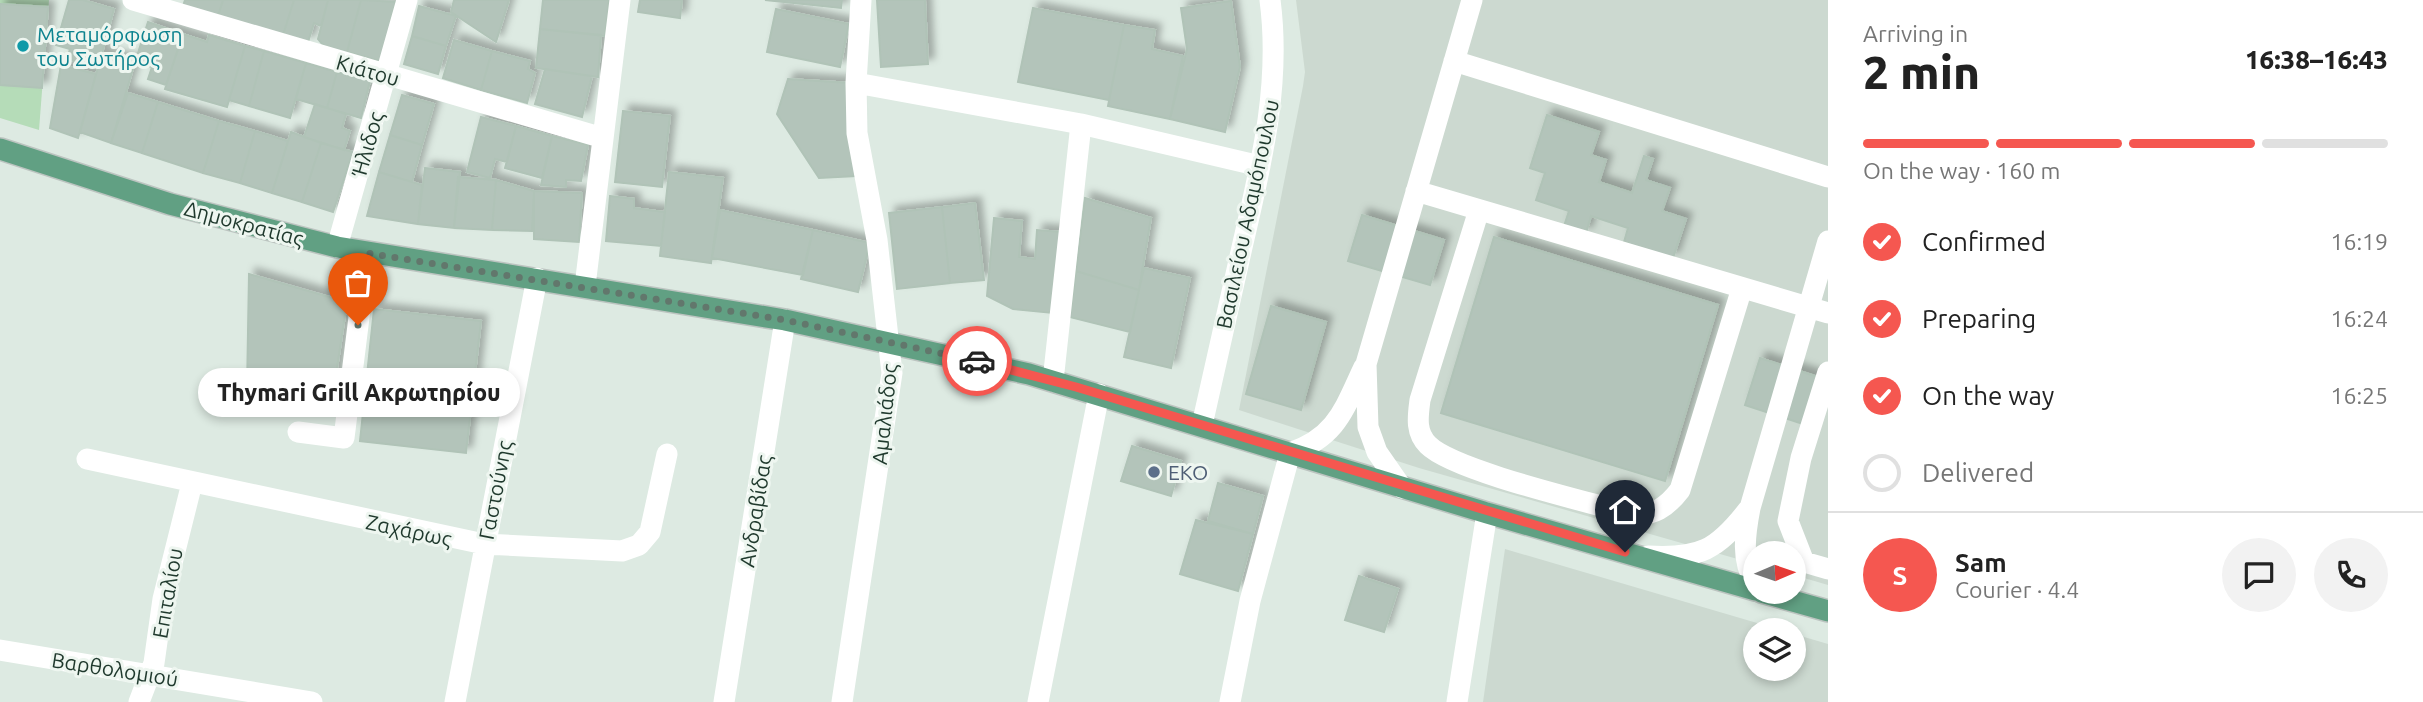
<!DOCTYPE html>
<meta charset="utf-8">
<style>
:root{--surface:#fff;--page:#f2f2f2;--text:#222;--muted:#767676;--line:#e0e0e0;--accent:#f55750}
body{margin:0;font-family:Ubuntu,sans-serif;background:var(--page);color:var(--text);height:100vh;display:flex;flex-direction:column;font-size:26px;white-space:nowrap}
*{box-sizing:border-box;margin:0}
p{font-size:23px;color:var(--muted)}
.icon{flex:none;width:38px;height:38px;fill:none;stroke:currentColor;stroke-width:2;stroke-linecap:round;stroke-linejoin:round}
.map{position:relative;flex:1;overflow:hidden}
.panel{display:flex;flex-direction:column;background:var(--surface);width:595px}
.panel>*{flex:none}
.needle{width:46px;rotate:88deg}
.fabs{position:absolute;left:1743px;top:541px;display:grid;gap:14px}
.fabs a{display:grid;place-items:center;width:63px;height:63px;border-radius:50%;background:var(--surface);box-shadow:0 4px 10px #0003;font-size:35px}
.pin{position:absolute;display:grid;place-items:center;width:60px;height:60px;color:#fff;margin:-72px -30px;border-radius:50% 50% 50% 0;rotate:-45deg;box-shadow:0 0 7px #0007}
.pin .icon{rotate:45deg}
.courier{position:absolute;display:grid;place-items:center;width:70px;height:70px;margin:-35px;border:5px solid #f55750;border-radius:50%;background:#fff;color:#222;box-shadow:0 2px 9px #0007}
.bubble{position:absolute;height:49px;border-radius:24px;background:var(--surface);box-shadow:0 4px 10px #0003;font-size:23px;font-weight:800;line-height:49px;text-align:center}
.overview em{font-style:normal;font-weight:800}
.overview div{display:flex;flex-direction:column-reverse}
.overview{display:flex;align-items:center;justify-content:space-between;height:119px;padding:0 35px}
h1{font-size:46px;font-weight:800;line-height:52px}
.bar{display:grid;grid-template-columns:repeat(4,1fr);gap:10px 7px;align-content:center;height:84px;padding:0 35px}
.bar i{height:9px;border-radius:5px;background:var(--line)}
.bar .selected{background:var(--accent)}
.bar p{grid-column:span 4}
.line{display:flex;align-items:center;gap:18px;padding:0 35px;border-top:2px solid var(--line)}
.line div{flex:1}
.round{display:grid;place-items:center;flex:none;width:74px;height:74px;border-radius:37px;background:var(--page)}
ol{padding:0 35px;list-style:none}
li{display:flex;align-items:center;gap:21px;height:77px}
li p{margin-inline-start:auto}
li .icon{padding:7px;border-radius:50%;background:var(--accent);color:#fff;stroke-width:4}
li:last-child{color:var(--muted)}
li i{width:38px;height:38px;border:4px solid var(--line);border-radius:50%}
main{display:flex;flex:1;min-height:0}
.map>svg:first-child{display:block}
.built{fill:#ccd9d0}
.green{fill:#b5dcb8}
.building{fill:#b3c4ba;stroke:#b0c3b7;stroke-width:2;filter:url(#shadow)}
.lines{fill:none;stroke-linecap:round;stroke-linejoin:round}
.major-casing{stroke:#bcc4c0;stroke-width:24}
.minor{stroke:#fff;stroke-width:21}
.major{stroke:#61a083;stroke-width:21}
.done{stroke:#62776c;stroke-width:7;stroke-dasharray:0 12.6}
.route{stroke:#f55750;stroke-width:9}
.culture-dot{fill:#0f9aa8;stroke:#eef6f0;stroke-width:2.5}
.service-dot{fill:#5c6f8a;stroke:#eef6f0;stroke-width:2.5}
.labels{text-anchor:middle;dominant-baseline:central;stroke-width:6;stroke-linejoin:round;paint-order:stroke}
.culture-label{font-size:21px;fill:#0d838f;stroke:#eef6f0;text-anchor:start}
.street-label{font-size:21px;fill:#1f392d;stroke:#eef6f0}
.service-label{font-size:21px;fill:#4e5e75;stroke:#eef6f0;text-anchor:start}
</style>
<main>
<div class="map">
<svg width="1828" height="702" viewBox="0 0 1828 702">
<defs>
<filter id="shadow"><feDropShadow dx="6" dy="-6" stdDeviation="3.5" flood-color="#0004"/></filter>
</defs>
<rect width="100%" height="100%" fill="#ddeae2"/>
<path class="built" d="M1296,0H1828V585L1794,575V553H1755V564L1419,468L1239,410L1303,86L1305,72Z
M1505,549L1781,630H1755V668H1794V634L1828,644V702H1483Z"/>
<path class="green" d="M0,0H49L39,130L0,118Z"/>
<path class="building" d="M69,0H83L114,9L98,68L67,59L70,49L56,45Z
M185,0H223L218,16L183,6Z
M223,0H294L283,35L218,16Z
M294,0H328L321,26L314,23L308,42L283,35Z
M328,0H361L347,52L324,46L318,39Z
M361,0L396,2L380,61L347,52Z
M454,0H509L496,42L451,12Z
M543,0H609L605,36L540,29Z
M640,0H682L680,18L638,12Z
M765,0H842L841,8Z
M877,0H925L928,64L881,67Z
M1231,1L1240,67L1225,132L1170,119L1187,49L1181,8Z
M0,4L48,7L42,88L0,85Z
M419,6L456,16L446,46L412,36Z
M1033,8L1124,25L1109,100L1018,82Z
M776,9L849,24L840,67L767,52Z
M148,22L183,34L166,85L148,79L152,67L135,62Z
M1124,25L1155,30L1152,49L1183,56L1170,119L1108,106Z
M540,29L601,35L598,77L536,68Z
M183,34L207,42L209,35L245,46L227,107L165,89Z
M412,36L446,46L438,74L404,64Z
M454,40L492,51L481,90L443,78Z
M245,46L264,51L249,106L229,100Z
M264,51L306,63L290,118L249,106Z
M492,51L530,61L528,69L535,73L527,103L481,90Z
M102,53L135,62L111,143L80,132Z
M306,63L337,72L327,108L296,99Z
M61,65L96,74L78,138L50,128Z
M545,69L592,76L582,117L535,104Z
M337,72L370,81L361,118L327,108Z
M788,79L852,83L856,176L819,178L777,114Z
M128,93L158,102L142,153L111,143Z
M402,95L434,104L422,145L390,135Z
M158,102L219,121L203,173L142,153Z
M315,104L346,114L342,128L350,131L344,150L304,137Z
M623,111L670,116L662,187L615,182Z
M1547,115L1599,132L1591,155L1606,160L1599,182L1632,193L1644,156L1653,159L1646,180L1670,188L1662,211L1686,219L1673,258L1624,242L1628,228L1591,216L1586,233L1564,226L1569,211L1536,200L1545,173L1530,168Z
M481,117L516,126L507,162L495,159L490,178L467,172Z
M219,121L255,131L240,183L203,173Z
M516,126L552,136L542,178L505,168Z
M255,131L288,141L272,193L240,183Z
M291,132L321,143L302,202L272,193Z
M390,135L422,145L412,182L379,172Z
M552,136L588,145L581,181L566,180V187L541,185Z
M321,143L353,152L333,212L302,202Z
M425,168L460,172L454,228L418,224Z
M379,172L422,185L418,224L367,216Z
M669,172L723,178L711,263L660,256Z
M458,177L496,180L492,230L454,228Z
M496,180L534,191L532,231L492,230Z
M534,191L582,193L579,242L534,239Z
M610,196L634,199V208L665,212L661,246L606,241Z
M1085,198L1151,218L1139,290L1076,271Z
M975,203L984,280L950,283L942,207Z
M942,207L950,283L897,289L889,213Z
M720,210L813,230L803,275L712,258Z
M1362,215L1444,240L1430,285L1348,261Z
M994,218L1022,221L1019,257L1035,259L1037,230L1061,232L1053,313L1013,309L987,296Z
M813,230L870,243L858,292L801,279Z
M1494,237L1718,305L1665,481L1441,413Z
M1144,268L1190,278L1171,368L1124,357Z
M1076,271L1139,290L1130,332L1070,317Z
M249,274L347,302L333,395L247,389Z
M1271,306L1326,322L1301,410L1246,394Z
M374,309L481,321L466,453L360,441Z
M1760,358L1821,378L1806,425L1745,405Z
M1132,446L1181,461L1171,496L1121,481Z
M1218,483L1263,496L1253,534L1208,521Z
M1196,520L1253,534L1238,591L1180,574Z
M1359,576L1398,589L1384,632L1345,620Z"/>
<g class="lines">
<g class="major-casing">
<path id="major" d="M0,149L170,204L337,247L785,320L1029,374L1487,513L1755,590
M1761,592L1828,611"/>
</g>
<path class="minor" d="M133,0L603,138
M1454,61L1828,177
M856,83L1081,124L1260,166
M1416,191L1828,313
M1479,210L1420,400C1418,416 1415,432 1428,445C1454,471 1589,502 1631,514C1653,517 1667,507 1680,490L1742,288
M337,247L407,0
M585,286L620,0
M1828,372L1801,458L1788,521L1804,562L1828,569
M1053,381L1081,124
M1202,425C1216,364 1229,304 1243,243C1262,161 1281,83 1270,0
M298,432L344,438L367,253
M87,459L484,544L622,551L639,545L650,532L667,454
M1402,488L1377,452L1368,427L1366,364L1472,0
M1648,556C1700,559 1717,550 1748,510
M1755,583C1741,560 1745,534 1750,508L1828,241
M0,650L312,702
M139,702L154,663L163,599L192,483
M455,702L537,278
M724,702L785,320
M842,702L892,373L877,240L857,133L856,83L861,0
M1038,702L1099,394
M1230,702L1250,601L1290,453C1337,437 1344,409 1364,367
M1457,702L1487,513"/>
<use href="#major" class="major"/>
</g>
<g class="lines">
<path class="done" d="M358,325L367,253L785,320L977,361"/>
<path class="route" d="M977,361L1076,387L1625,552"/>
</g>
<circle class="culture-dot" cx="23" cy="46" r="7"/>
<circle class="service-dot" cx="1154" cy="472" r="7"/>
<g class="labels">
<g class="culture-label">
<text x="37" y="34">Μεταμόρφωση<tspan x="37" dy="24">του Σωτήρος</tspan></text>
</g>
<g class="street-label">
<text transform="translate(368 70) rotate(16)">Κιάτου</text>
<text transform="translate(367 144) rotate(-74)">Ήλιδος</text>
<text transform="translate(1247 214) rotate(-78)">Βασιλείου Αδαμόπουλου</text>
<text transform="translate(244 223) rotate(15)">Δημοκρατίας</text>
<text transform="translate(884 414) rotate(-84)">Αμαλιάδος</text>
<text transform="translate(495 490) rotate(-79)">Γαστούνης</text>
<text transform="translate(755 511) rotate(-81)">Ανδραβίδας</text>
<text transform="translate(409 530) rotate(12)">Ζαχάρως</text>
<text transform="translate(167 593) rotate(-80)">Επιταλίου</text>
<text transform="translate(115 669) rotate(9)">Βαρθολομιού</text>
</g>
<g class="service-label">
<text x="1168" y="472">EKO</text>
</g>
</g>
</svg>
<div class="fabs">
<a><svg class="needle" viewBox="-14 -14 28 28"><path d="M0-13l5 13h-10z" fill="#e53935"/><path d="M0 13l5-13h-10z" fill="#767676"/></svg></a>
<a><svg class="icon" aria-label="layers" viewBox="0 0 24 24"><path d="M12 4l9 5-9 5-9-5zM3 14l9 5 9-5"/></svg></a>
</div>
<div class="pin" style="left:358px;top:325px;background:#ea580c"><svg class="icon" aria-label="bag" viewBox="0 0 24 24"><path d="M5 8h14l-1 12H6zM9 8a3 3 0 0 1 6 0"/></svg></div>
<div class="pin" style="left:1625px;top:552px;background:#1f2937"><svg class="icon" aria-label="home" viewBox="0 0 24 24"><path d="M3 11l9-7 9 7M6 9v11h12V9"/></svg></div>
<div class="courier" style="left:977px;top:361px"><svg class="icon" aria-label="car" viewBox="0 0 24 24"><path d="M5 17H2v-5l4-1 3-4h7l3 4 3 1v5h-3M9 17h6M6 11h13"/><circle cx="7" cy="17" r="2"/><circle cx="17" cy="17" r="2"/></svg></div>
<div class="bubble" style="left:198px;top:368px;width:322px">Thymari Grill Ακρωτηρίου</div>
</div>
<section class="panel">
<div class="overview"><div><h1>2 min</h1><p>Arriving in</p></div><em>16:38–16:43</em></div>
<div class="bar"><i class="selected"></i><i class="selected"></i><i class="selected"></i><i></i><p>On the way · 160 m</p></div>
<ol>
<li><svg class="icon" aria-label="check" viewBox="0 0 24 24"><path d="M5 12l5 5 9-10"/></svg>Confirmed<p>16:19</p></li>
<li><svg class="icon" aria-label="check" viewBox="0 0 24 24"><path d="M5 12l5 5 9-10"/></svg>Preparing<p>16:24</p></li>
<li><svg class="icon" aria-label="check" viewBox="0 0 24 24"><path d="M5 12l5 5 9-10"/></svg>On the way<p>16:25</p></li>
<li><i></i>Delivered</li>
</ol>
<div class="line" style="height:126px"><b class="round" style="background:var(--accent);color:#fff">S</b><div><b>Sam</b><p>Courier · 4.4</p></div><a class="round"><svg class="icon" aria-label="chat" viewBox="0 0 24 24"><path d="M4 5h16v11H9l-5 4z"/></svg></a><a class="round"><svg class="icon" aria-label="phone" viewBox="0 0 24 24"><path d="M5 4h4l2 5-3 2q2 4 5 5l2-3 5 2v4C11 20 4 13 5 4z"/></svg></a></div>
</section>
</main>
